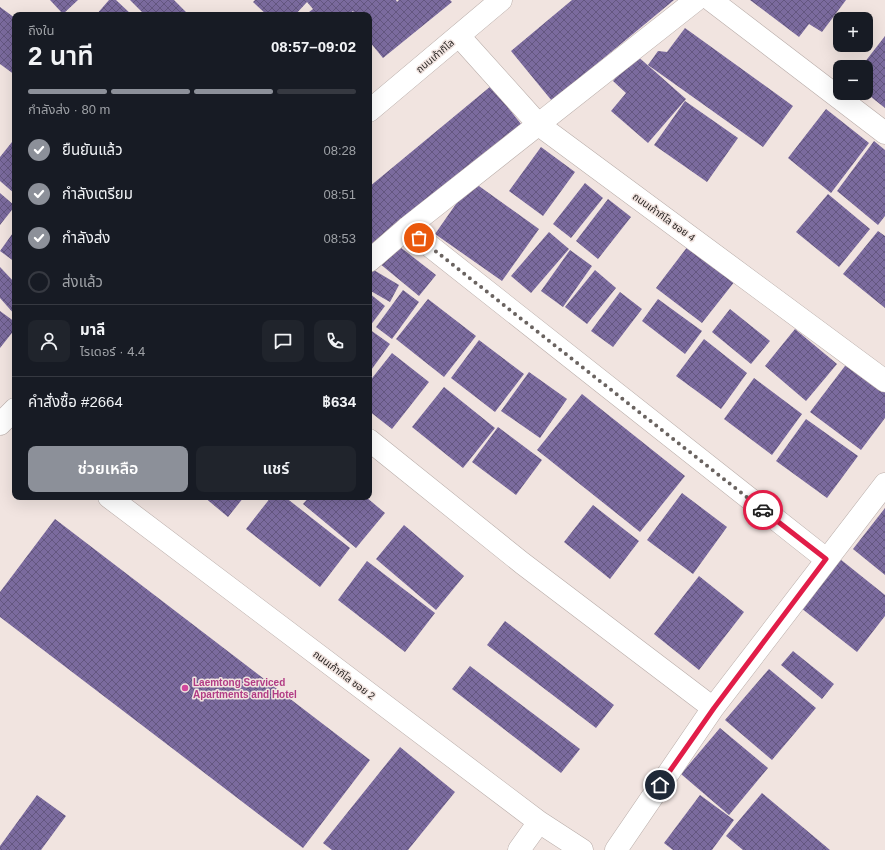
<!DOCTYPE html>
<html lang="th">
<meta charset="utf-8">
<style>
:root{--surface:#171b24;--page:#20242c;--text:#f1f3f6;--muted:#9ea1a6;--line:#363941;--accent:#8c9099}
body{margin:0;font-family:Helvetica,"Noto Sans Thai",sans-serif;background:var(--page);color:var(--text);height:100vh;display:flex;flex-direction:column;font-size:15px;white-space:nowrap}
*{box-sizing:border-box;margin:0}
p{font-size:13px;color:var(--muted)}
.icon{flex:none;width:22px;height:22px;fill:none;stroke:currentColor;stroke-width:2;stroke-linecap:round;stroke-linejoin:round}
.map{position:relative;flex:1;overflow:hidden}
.sheet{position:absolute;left:12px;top:12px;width:360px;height:488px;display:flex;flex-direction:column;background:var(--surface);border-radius:8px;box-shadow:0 4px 16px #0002}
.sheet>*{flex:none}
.fabs{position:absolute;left:833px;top:12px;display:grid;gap:8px}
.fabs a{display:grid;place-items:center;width:40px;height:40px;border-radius:8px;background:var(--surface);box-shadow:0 4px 16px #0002;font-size:20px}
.pin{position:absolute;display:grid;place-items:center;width:34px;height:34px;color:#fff;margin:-17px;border:2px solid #fff;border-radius:50%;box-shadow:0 1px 4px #0007}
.courier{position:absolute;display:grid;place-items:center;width:40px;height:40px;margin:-20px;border:3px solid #e11d48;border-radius:50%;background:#fff;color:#222;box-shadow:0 1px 5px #0007}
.overview em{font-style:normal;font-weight:600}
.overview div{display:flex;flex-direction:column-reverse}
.overview{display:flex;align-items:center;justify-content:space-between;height:68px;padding:0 16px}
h1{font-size:26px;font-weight:600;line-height:30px}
.bar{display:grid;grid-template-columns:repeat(4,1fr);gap:6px 4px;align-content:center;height:48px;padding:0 16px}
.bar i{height:5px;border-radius:3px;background:var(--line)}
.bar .active{background:var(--accent)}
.bar p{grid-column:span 4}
.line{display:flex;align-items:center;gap:10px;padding:0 16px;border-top:1px solid var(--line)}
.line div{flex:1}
.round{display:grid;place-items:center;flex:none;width:42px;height:42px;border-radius:8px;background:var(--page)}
ol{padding:0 16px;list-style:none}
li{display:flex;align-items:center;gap:12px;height:44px}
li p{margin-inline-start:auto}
li .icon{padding:4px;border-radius:50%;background:var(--accent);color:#fff;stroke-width:4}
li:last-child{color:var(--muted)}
li i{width:22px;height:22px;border:2px solid var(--line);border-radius:50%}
.primary-button{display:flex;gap:8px;margin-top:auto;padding:8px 16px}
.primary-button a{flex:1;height:46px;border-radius:8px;background:var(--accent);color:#fff;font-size:16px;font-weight:600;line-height:46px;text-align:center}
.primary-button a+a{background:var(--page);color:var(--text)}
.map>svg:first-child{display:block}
.building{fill:url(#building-cross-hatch)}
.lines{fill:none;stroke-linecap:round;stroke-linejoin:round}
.minor-casing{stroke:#b8aca8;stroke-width:23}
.major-casing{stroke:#b8aca8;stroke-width:23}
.minor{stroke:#fff;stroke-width:22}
.major{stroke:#fff;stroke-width:22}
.done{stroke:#6a6360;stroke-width:4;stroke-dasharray:0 7.2}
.route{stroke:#e11d48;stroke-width:5}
.hotel-dot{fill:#d1479c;stroke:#f1e4e0;stroke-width:1.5}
.labels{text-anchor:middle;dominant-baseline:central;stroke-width:3;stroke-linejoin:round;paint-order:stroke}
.street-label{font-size:10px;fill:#211d1b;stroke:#f1e4e0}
.hotel-label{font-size:10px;font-weight:bold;fill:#b23c85;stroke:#f1e4e0;text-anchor:start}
</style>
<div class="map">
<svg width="885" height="850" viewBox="0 0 885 850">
<defs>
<pattern id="building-cross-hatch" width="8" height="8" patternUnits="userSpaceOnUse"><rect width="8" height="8" fill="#7b6b9e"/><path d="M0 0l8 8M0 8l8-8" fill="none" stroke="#645780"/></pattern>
</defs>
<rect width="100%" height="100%" fill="#f1e4e0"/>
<path class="building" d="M50,0H78L63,14Z
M109,0H116L132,15H96Z
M130,0H174L189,15H145Z
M255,0H396L397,2L399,0H450L452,2L383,58L369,41V15H356L353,11L348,15H305L313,9L307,2L295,15H267L253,2Z
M572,0H674L552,101L511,51Z
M750,0H846L822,32L809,24L799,37Z
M0,7L15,18V75L0,64Z
M685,28L793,106L763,147L648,65L658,51L667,52Z
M885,36V108L866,93V67H861Z
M635,54L686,99L648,143L611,111L626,93L613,81Z
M491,86L521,124L369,249V187Z
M685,101L738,138L707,182L654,145Z
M826,109L869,143L831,193L788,158Z
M874,141L885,150V216L878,225L837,191Z
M12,142L15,144V194L0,181V157Z
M541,147L575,172L543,216L509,191Z
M472,181L539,229L502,281L435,234Z
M585,183L603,198L571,238L553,224Z
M0,193L15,206L0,225Z
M828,194L870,229L839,267L796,232Z
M608,199L631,217L598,259L576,241Z
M15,230V262L0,251Z
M878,231L885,236V308L843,274Z
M549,232L569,249L531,293L511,276Z
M395,243L436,275L419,296L379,263Z
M688,246L735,281L702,323L656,288Z
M570,250L592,266L563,307L541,291Z
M0,267L15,283V315L0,298Z
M372,269L399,285L390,302L369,290V274Z
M595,270L616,288L587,324L565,307Z
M403,290L419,302L392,339L376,327Z
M620,292L642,309L613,347L591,331Z
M369,293L385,306L370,326L369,325Z
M428,299L476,336L444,377L396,339Z
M658,299L702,331L685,354L642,321Z
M730,309L770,341L751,364L712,332Z
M0,311L15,322V329L0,348Z
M369,329L390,344L369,373Z
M795,329L837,364L806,401L765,366Z
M704,339L747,373L721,409L676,376Z
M479,340L524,374L495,412L451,378Z
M392,353L429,382L392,429L369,411V382Z
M848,362L885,390V418L861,450L810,412Z
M529,372L567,399L540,438L501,411Z
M754,378L802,414L772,455L724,419Z
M444,387L495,428L463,468L412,427Z
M582,394L685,476L640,532L537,450Z
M806,419L858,456L827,498L776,461Z
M498,427L542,460L516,495L472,462Z
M682,493L727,527L693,574L647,540Z
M204,497H244L228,517Z
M271,497H285L350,548L320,587L246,529Z
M309,497H366L385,513L356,548L303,504Z
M593,505L639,541L610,579L564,542Z
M885,508V575L853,549Z
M55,519L370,760L303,848L0,617V592Z
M404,525L464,576L436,610L376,559Z
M840,559L885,595V616L857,652L801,608Z
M367,561L435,613L405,652L338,600Z
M699,576L744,612L699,670L654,634Z
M505,621L614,705L596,728L487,645Z
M793,651L834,684L822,699L781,665Z
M470,666L580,749L561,773L452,689Z
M769,669L816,708L772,760L725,720Z
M720,728L768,768L729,815L681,774Z
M400,747L455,792L408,850H332L323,843Z
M762,793L830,850H743L726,836Z
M37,795L66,816L41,850H0V846Z
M700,795L734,820L712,850H673L664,843Z"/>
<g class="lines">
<g class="minor-casing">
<path id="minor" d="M711,0L885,133
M459,36L539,125L885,381
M407,228L826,559
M369,261L407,228L696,0
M369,440L522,563L713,708
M109,497L539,822L582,850
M519,850L539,822
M616,850L713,708L885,484"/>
</g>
<g class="major-casing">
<path id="major" d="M369,111L501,0
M0,424L15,409"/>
</g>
<use href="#minor" class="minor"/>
<use href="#major" class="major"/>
</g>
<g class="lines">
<path class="done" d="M419,238L763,510"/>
<path class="route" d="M660,785L714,708L826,559L763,510"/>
</g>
<circle class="hotel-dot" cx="185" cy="688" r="4"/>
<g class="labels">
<g class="street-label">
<text transform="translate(435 56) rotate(-40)">ถนนเก้ากิโล</text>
<text transform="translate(664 217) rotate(36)">ถนนเก้ากิโล ซอย 4</text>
<text transform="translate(344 675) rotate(37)">ถนนเก้ากิโล ซอย 2</text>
</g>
<g class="hotel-label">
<text x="193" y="682">Laemtong Serviced<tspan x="193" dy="12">Apartments and Hotel</tspan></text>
</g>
</g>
</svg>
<div class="fabs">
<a>+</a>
<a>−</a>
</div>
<div class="pin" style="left:419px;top:238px;background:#ea580c"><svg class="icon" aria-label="bag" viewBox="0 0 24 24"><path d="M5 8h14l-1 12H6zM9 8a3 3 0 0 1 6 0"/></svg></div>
<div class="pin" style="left:660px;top:785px;background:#1f2937"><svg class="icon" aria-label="home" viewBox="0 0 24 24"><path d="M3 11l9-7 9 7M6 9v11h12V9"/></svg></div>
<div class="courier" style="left:763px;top:510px"><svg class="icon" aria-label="car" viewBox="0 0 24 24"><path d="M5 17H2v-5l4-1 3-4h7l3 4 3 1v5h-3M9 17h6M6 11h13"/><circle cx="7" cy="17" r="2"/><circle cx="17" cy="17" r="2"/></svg></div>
<section class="sheet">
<div class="overview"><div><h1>2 นาที</h1><p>ถึงใน</p></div><em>08:57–09:02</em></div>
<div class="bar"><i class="active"></i><i class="active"></i><i class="active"></i><i></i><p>กำลังส่ง · 80 m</p></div>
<ol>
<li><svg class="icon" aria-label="check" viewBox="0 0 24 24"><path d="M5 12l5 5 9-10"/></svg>ยืนยันแล้ว<p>08:28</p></li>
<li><svg class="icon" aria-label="check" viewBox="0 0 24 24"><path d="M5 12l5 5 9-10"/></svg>กำลังเตรียม<p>08:51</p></li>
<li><svg class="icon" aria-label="check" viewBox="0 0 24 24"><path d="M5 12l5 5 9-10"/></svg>กำลังส่ง<p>08:53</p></li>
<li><i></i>ส่งแล้ว</li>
</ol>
<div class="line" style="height:72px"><a class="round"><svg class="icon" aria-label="person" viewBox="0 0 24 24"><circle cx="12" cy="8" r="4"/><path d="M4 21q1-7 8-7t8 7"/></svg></a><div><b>มาลี</b><p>ไรเดอร์ · 4.4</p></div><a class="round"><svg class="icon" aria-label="chat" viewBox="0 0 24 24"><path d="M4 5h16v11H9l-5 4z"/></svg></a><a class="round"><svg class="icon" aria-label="phone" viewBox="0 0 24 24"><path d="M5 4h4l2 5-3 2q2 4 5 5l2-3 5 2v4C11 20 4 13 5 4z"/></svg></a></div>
<div class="line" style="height:52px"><div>คำสั่งซื้อ #2664</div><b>฿634</b></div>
<div class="primary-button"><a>ช่วยเหลือ</a><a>แชร์</a></div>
</section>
</div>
